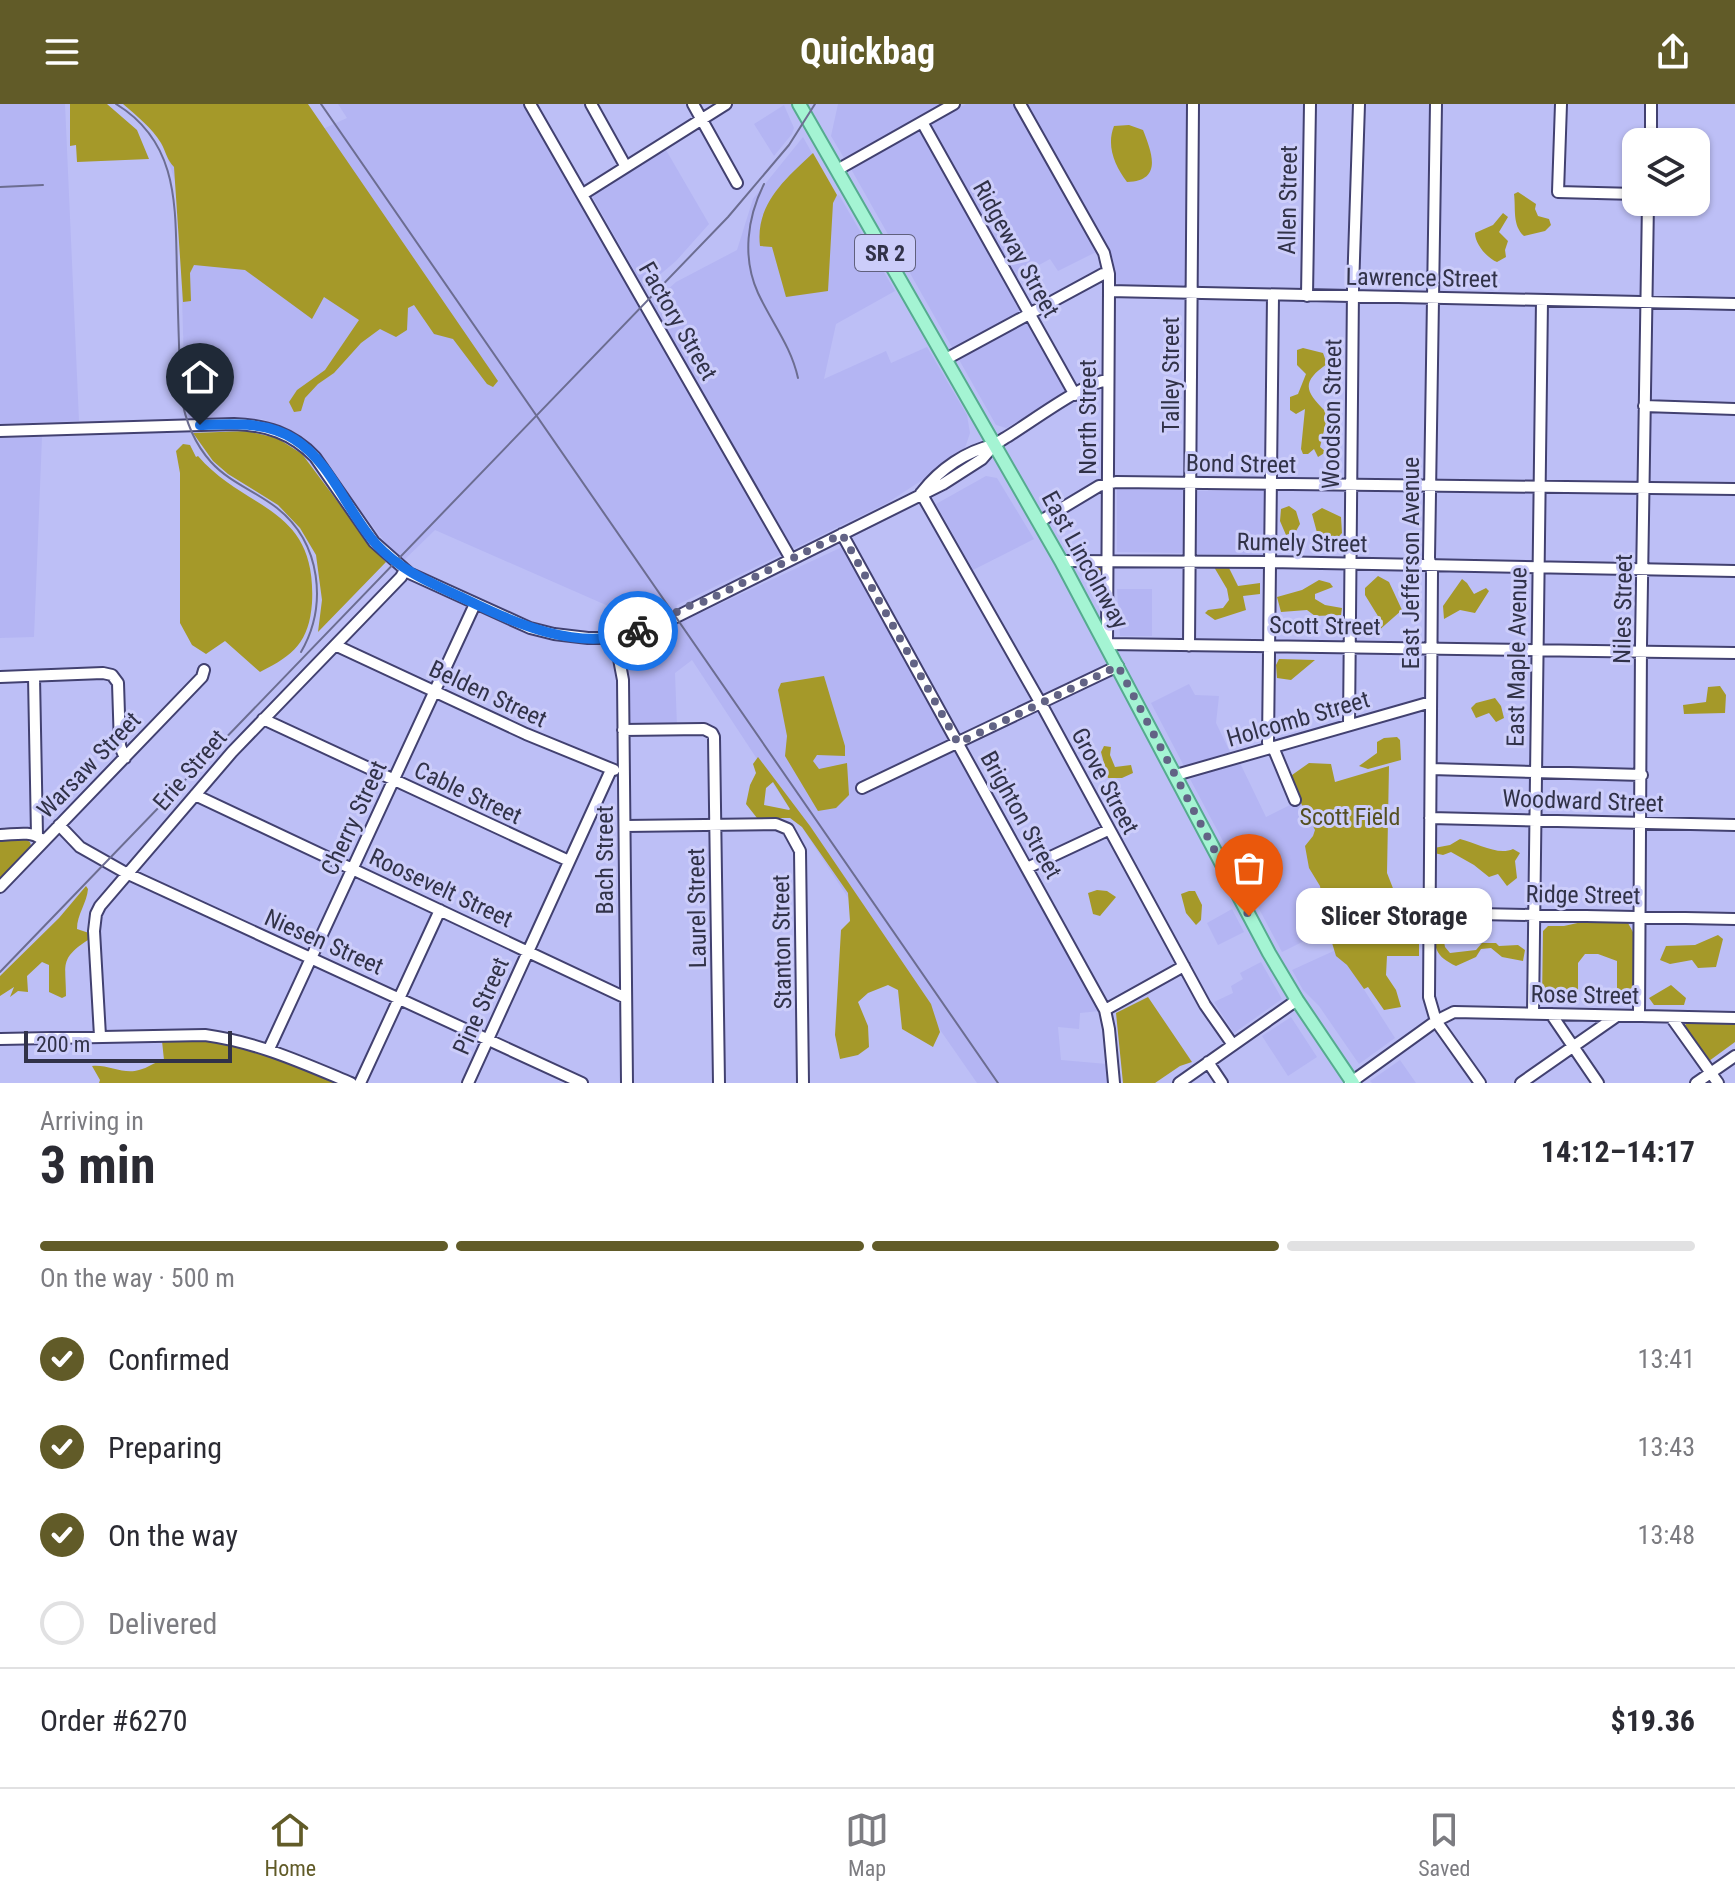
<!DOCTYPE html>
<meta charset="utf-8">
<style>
:root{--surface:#fff;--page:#f7f7f7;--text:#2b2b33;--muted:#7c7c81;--line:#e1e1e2;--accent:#615b28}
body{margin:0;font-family:"Roboto Condensed",sans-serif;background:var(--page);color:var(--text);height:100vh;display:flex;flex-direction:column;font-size:30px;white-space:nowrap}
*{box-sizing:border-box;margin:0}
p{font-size:26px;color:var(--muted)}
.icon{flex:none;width:44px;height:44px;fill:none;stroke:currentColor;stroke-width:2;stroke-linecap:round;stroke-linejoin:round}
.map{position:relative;height:979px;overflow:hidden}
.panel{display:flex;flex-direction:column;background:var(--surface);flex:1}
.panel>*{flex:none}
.tools{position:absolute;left:1622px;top:24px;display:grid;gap:16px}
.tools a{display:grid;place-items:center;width:88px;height:88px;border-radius:16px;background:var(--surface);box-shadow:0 2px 6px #0004;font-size:40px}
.scale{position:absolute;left:24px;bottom:20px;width:208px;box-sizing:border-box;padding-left:8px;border:4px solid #313248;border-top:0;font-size:22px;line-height:28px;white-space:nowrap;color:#313248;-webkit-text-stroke:6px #cccdfa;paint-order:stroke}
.pin{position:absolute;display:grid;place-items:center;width:68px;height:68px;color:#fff;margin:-82px -34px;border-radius:50% 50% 50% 0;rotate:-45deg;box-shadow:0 0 8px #0007}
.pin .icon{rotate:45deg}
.courier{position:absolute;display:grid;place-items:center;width:80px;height:80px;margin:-40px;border:6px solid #1a73e8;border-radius:50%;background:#fff;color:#222;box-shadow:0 2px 10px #0007}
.bubble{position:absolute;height:56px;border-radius:16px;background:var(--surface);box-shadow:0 2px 6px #0004;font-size:26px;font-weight:700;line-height:56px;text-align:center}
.summary em{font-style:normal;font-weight:700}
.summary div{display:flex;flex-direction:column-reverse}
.summary{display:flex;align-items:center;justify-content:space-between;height:136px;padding:0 40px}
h1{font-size:52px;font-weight:700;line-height:60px}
.bar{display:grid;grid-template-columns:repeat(4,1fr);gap:12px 8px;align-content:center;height:96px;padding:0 40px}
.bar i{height:10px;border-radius:6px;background:var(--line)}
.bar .selected{background:var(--accent)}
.bar p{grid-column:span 4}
.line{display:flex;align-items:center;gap:20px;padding:0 40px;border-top:2px solid var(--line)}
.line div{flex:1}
ol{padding:0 40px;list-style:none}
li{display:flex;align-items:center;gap:24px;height:88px}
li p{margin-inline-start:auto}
li .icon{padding:8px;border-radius:50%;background:var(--accent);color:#fff;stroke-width:4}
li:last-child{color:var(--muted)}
li i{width:44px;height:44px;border:4px solid var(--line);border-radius:50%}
header{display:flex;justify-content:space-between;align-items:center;height:104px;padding:0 40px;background:var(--accent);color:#fff;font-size:36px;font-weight:700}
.dock{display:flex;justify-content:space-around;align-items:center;height:112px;border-top:2px solid var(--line);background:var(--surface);font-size:22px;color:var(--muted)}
.dock a{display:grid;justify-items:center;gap:4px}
.dock .selected{color:var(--accent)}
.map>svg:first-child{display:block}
.built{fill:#b4b5f3}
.green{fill:#a59929;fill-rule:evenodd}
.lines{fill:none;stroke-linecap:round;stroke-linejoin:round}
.minor-casing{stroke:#424170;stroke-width:14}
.major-casing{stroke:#55ab8f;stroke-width:16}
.minor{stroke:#fff;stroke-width:10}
.major{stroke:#a4f4d3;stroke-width:12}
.rail{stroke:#6c6d91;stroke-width:2}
.done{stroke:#626385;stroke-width:8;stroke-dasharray:0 14.4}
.route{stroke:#1a73e8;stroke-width:10}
.labels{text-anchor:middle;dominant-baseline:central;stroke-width:6;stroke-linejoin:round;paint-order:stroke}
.shield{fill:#cccdfa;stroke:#60607d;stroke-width:2}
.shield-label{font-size:22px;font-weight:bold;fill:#313248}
.street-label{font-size:24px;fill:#313248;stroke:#cccdfa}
.park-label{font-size:24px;fill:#544f20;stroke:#cccdfa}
</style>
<header><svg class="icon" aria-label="menu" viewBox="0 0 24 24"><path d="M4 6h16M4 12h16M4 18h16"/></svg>Quickbag<svg class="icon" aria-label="share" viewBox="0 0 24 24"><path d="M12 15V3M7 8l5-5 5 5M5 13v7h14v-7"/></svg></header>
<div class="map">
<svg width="1735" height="979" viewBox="0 0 1735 979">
<rect width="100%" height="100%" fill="#bdbff6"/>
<path class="built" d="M0,0H65L79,317L0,320Z
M338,0H523L644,207L676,178L737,146L753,95L803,33L836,92L839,91L895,187L836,220L824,275L886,247L891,259L927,243L967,311L970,329L965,344L950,358L887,399L677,501L676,505L662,511L649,490L627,497L615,505L435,426L401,459L310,340L286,324L262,315L189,314L185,295L179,90L164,43L323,25L347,14Z
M838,0H942L844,54L831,32Z
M966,0H1188L1189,182L1185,184L1125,183L1119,181L1115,177L1113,154L1106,143L1058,167L1050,155L1013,175L931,31V20Z
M784,1L794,24L792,30L774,52L754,20Z
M919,27L1067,287L1066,290L1006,324L996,321L851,65Z
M666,46L709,120L676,157L644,184L592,92Z
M42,333L34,533L0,534V334Z
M986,372L997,374L1034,435L973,466L936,400Z
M1117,385L1184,386V449L1117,448Z
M1264,386V451L1196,450L1197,387Z
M842,443L1100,907L1080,909L1079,925L1058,923L1061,956L1107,960V979H977L847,792L692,556L675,569L677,622L628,621L624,548L630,536L690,509L692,513Z
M1117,485H1152V532H1120Z
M1189,580L1195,591L1219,592L1216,619L1231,650L1184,662L1151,599Z
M1240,659L1266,713L1300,696L1318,732L1332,823L1282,848L1190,675Z
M1232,805L1244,828L1218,841L1207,819Z
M1338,845L1395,934L1359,960L1319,902L1303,886L1292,866Z
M1261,858L1282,895L1234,929L1214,898L1233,889L1231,882L1243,875L1240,869Z
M1291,913L1317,953L1288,972L1262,932Z
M1400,956L1416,979H1372L1370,977Z"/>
<path class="green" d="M70,0H107L137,26L149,55L77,58L76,41L70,42Z
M123,0H308L498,277L493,283L487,280L453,235L434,230L414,201L408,204L407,226L396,233L380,225L361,239L334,269L318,280L305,294L301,307L294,308L289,298L297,286L325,266L359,216L324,193L312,215L245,166L194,161L190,169L191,197L183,198L174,63C167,56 166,48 161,39C152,24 137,12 123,0Z
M1129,21L1143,26C1152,49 1163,77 1127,78C1115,62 1106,42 1114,22Z
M813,49L837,91L833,99L828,187L786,193L772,143L760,142C755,101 785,75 813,49Z
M1518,88L1536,100L1535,105L1538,112L1549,115L1551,121L1545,127L1524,132C1512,121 1516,105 1514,90Z
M1503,109L1508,113L1499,128L1508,137L1505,146L1506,153L1497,158C1487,154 1475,140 1475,129L1493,121Z
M1303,244L1323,249L1327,260C1301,278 1305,287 1325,307L1326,318L1320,343L1326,348L1318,353L1314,345L1308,350H1303L1301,345L1305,305L1296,310L1290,306V293L1298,290L1306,270L1297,261V246Z
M247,327L277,334L302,350L374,446L386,458L318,528L322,496L316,451L300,424L278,401L228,370L213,357L193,329Z
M183,340L190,341L196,353L198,352C246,408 317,401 312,499C309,538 294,551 260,568L225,537L206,550L192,541L180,519V369L176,347Z
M1289,402L1296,407L1300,420L1296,427L1286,431L1280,417L1281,405Z
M1322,404L1341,413L1342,429L1330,442L1319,436L1312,410Z
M1081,461L1102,462L1101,500H1099L1079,463Z
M1228,462L1238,482L1260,479V490L1243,492L1246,506L1215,516L1205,509L1208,506L1223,504L1229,496L1227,485L1214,463Z
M1378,472L1389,478L1402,506L1377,528L1368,522L1370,516L1377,520L1381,517L1365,491V484Z
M1462,475L1467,479L1474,490L1486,484L1489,487L1475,509L1460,506L1444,515L1443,502Z
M1319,476L1330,479L1333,483L1315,490V495L1325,501L1342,504L1341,511L1315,512L1307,506L1281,508L1277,493L1302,486Z
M1279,555L1315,556L1291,576L1277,574L1276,561Z
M824,572L845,642V652L817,651L813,657L819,665L847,659L849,691L836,704L818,707L785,652L787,632L778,586L781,579Z
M1720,582L1726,591L1725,609L1684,610L1683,601L1706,598L1708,583Z
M1495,594L1501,602L1504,614L1496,618L1489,609L1476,614L1471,604L1476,599Z
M1397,633L1400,636L1401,656L1368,665L1359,662L1377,649V638L1384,634Z
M1104,642L1111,643L1110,651L1115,663L1131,661L1133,669L1122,674H1108L1101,648Z
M758,653L810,722L931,900L940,928L933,943L902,925L898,886L888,881L868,889L858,898L868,922L869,943L858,951L840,955L835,931L841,826L850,817L848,789L802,723L790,714H757L746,700L750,681L756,669L753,660ZM773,678L790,705L789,706L764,701L766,684Z
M1309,659L1331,660L1335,678L1389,662L1387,769L1396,792L1394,809L1415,811L1419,815V852H1387L1386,871L1396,886L1401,903L1384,906L1368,883L1364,885L1347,861L1336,852L1326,819L1320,782L1309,764L1305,742L1313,732L1315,726L1291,680L1292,671Z
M23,734L30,738L31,742L0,776V735Z
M1460,735C1477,739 1498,752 1513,745L1520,749L1515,757L1517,774L1507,782L1498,770L1489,773L1474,761L1451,748L1443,751L1434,749V744L1450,741Z
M86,782L88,785C87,799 77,810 77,825L89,829L88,836C59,855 66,860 66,892L62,894L49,888V861L42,858L27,872L28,888L18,887L10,893L14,883L0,892V872L59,814Z
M1097,786L1107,787L1116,793L1100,812L1093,810L1088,789Z
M1189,787H1195L1202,801L1201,816L1196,821L1186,809L1181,790Z
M1582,818L1628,819L1634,830V895L1617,898V857L1598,850H1585L1578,859V899L1542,898L1543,827L1548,822H1564Z
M1441,821L1445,843L1450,849L1476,846L1482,839H1496L1499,842L1518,841L1525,846L1523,857L1502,853L1491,844L1481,845L1476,853L1456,862C1435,852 1435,845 1433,823Z
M1718,831L1723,835L1716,863L1698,864L1692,856L1670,860L1660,856L1666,842L1695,841Z
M1671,881L1686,894L1684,901H1654L1649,894Z
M1148,893L1192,958L1180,962L1155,979H1123L1116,909Z
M1687,919L1735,920V938L1709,957L1684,922Z
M172,936L213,937L267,948L335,979H99L100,976L92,962C107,960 124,971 139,966C148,964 154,958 164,956L162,937Z"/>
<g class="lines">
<g class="minor-casing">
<path id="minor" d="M530,0L791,455
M591,0L626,63
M693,0L737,79
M1020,0L1104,149L1109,170V187L1107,540L1735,549
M1436,0L1429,454L1432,468L1429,893L1436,917L1480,979
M1561,0L1558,88L1636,90
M922,18L1075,291
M1651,38V0
M837,66L954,0
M583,90L726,0
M1109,187L1735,200
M1273,192L1268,639L1275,648L1295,696
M1307,192L1310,0
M946,255L1103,170H1109
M1644,302L1735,305
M0,327L234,320C266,321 292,329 315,353L374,438L409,469L530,524L554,530L588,534H615L672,515L943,380L982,355L994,341L1005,334C1029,320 1082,279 1108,276
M922,388C940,365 966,347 994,341
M921,389L1044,605L1205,901L1233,941
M1039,418L1099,382L1116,378L1735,385
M842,430L1105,906L1109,925L1114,979
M1061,457L1270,458L1735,467
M615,534L623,576L627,979
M337,542L526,630L614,666
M1189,542L1193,0
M0,573L103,569L112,571L118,579L120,642L125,654
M34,573L37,731
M263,615L569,757
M1349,621L1353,185L1359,0
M623,626L704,625L712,629L714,633L719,979
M1431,665L1642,671
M1176,671L1431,598
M862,684L1118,562
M195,691L626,894
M1430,714L1735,721
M59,721L80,743L126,769L582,979
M625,722L776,720L788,725L800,747L803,979
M0,731C13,731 31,726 41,735
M1027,764L1108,726
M0,783L202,573L204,566
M1429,809L1735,815
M1105,906L1184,862
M1533,909L1542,196
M1551,910L1598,979
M1639,912L1641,541L1648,98
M1671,913L1718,979
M100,932L94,827L96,810L100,802L232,648L401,473L405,466
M0,935L205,931C257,938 303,959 351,979
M269,945L475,500
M1208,958L1222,979
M360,979L440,806
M468,979L611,666
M1179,979L1297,896
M1350,979L1436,917L1454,908L1735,914
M1521,979L1617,912
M1696,979L1735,952"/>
</g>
<g class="major-casing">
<path id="major" d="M799,0L1061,457L1269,849L1297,896L1353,979"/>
</g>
<use href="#minor" class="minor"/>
<use href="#major" class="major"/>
<path class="rail" d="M116,0C180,39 175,104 177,169C178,210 179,251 181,291C185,316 194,339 211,358C229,378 255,387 277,404C321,439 328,501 301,548
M321,0L998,979
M764,80C747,114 742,154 758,189C772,219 791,242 798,274
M0,83L43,81
M0,868L728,113L789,41L815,0"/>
</g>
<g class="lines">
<path class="done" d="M638,527L691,501L706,497L842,430L958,639L1118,562L1249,812"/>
<path class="route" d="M200,321C232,320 266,317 294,335C332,359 347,408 376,440C401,467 431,479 463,494C517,520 578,549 638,527"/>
</g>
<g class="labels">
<rect class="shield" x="855" y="131" width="60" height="36" rx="6"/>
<g class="shield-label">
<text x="885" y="149">SR 2</text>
</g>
<g class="street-label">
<text transform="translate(1288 96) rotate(-89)">Allen Street</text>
<text transform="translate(1016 145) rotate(61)">Ridgeway Street</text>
<text transform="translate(1422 174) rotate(1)">Lawrence Street</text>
<text transform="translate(678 217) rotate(60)">Factory Street</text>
<text transform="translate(1171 271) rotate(-90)">Talley Street</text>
<text transform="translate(1332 310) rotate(-89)">Woodson Street</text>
<text transform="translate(1088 313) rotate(-90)">North Street</text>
<text transform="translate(1241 360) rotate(1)">Bond Street</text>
<text transform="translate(1302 439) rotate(1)">Rumely Street</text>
<text transform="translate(1085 456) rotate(61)">East Lincolnway</text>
<text transform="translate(1411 459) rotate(-90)">East Jefferson Avenue</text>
<text transform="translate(1623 505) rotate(-89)">Niles Street</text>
<text transform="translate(1325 522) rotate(1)">Scott Street</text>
<text transform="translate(1517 553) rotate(-89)">East Maple Avenue</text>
<text transform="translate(488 590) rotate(25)">Belden Street</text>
<text transform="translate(1298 615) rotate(-16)">Holcomb Street</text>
<text transform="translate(89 661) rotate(-46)">Warsaw Street</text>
<text transform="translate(190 666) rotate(-49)">Erie Street</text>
<text transform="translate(1105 677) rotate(62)">Grove Street</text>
<text transform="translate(468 689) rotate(25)">Cable Street</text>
<text transform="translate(1583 697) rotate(2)">Woodward Street</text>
<text transform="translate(1021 711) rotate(61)">Brighton Street</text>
<text transform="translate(354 714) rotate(-65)">Cherry Street</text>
<text transform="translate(605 756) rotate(-90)">Bach Street</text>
<text transform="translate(441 784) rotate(25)">Roosevelt Street</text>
<text transform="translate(1583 791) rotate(1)">Ridge Street</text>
<text transform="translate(697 804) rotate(-91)">Laurel Street</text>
<text transform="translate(324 838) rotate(24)">Niesen Street</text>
<text transform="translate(782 838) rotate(-91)">Stanton Street</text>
<text transform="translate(1585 891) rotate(1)">Rose Street</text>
<text transform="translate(481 902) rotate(-66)">Pine Street</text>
</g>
<g class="park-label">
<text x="1350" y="713">Scott Field</text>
</g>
</g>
</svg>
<div class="tools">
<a><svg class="icon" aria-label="layers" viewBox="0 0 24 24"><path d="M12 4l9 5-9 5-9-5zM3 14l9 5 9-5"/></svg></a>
</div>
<div class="scale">200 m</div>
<div class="pin" style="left:1249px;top:812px;background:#ea580c"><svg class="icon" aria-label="bag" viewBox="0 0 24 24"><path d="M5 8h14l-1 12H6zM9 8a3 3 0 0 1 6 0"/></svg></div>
<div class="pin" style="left:200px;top:321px;background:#1f2937"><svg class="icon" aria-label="home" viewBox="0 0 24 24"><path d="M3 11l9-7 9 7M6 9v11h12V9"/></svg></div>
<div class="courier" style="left:638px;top:527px"><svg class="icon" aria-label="bike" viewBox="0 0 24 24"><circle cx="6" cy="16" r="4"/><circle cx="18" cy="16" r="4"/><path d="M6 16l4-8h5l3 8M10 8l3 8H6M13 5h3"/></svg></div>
<div class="bubble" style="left:1296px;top:784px;width:196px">Slicer Storage</div>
</div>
<section class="panel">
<div class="summary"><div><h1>3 min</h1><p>Arriving in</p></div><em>14:12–14:17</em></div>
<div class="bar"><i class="selected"></i><i class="selected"></i><i class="selected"></i><i></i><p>On the way · 500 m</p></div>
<ol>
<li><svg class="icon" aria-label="check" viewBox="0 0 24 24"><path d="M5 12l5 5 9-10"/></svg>Confirmed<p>13:41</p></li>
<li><svg class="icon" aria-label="check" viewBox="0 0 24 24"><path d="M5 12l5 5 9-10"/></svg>Preparing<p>13:43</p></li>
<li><svg class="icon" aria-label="check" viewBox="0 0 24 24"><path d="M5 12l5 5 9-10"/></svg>On the way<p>13:48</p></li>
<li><i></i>Delivered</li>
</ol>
<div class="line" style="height:104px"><div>Order #6270</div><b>$19.36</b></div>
</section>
<nav class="dock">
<a class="selected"><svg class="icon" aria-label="home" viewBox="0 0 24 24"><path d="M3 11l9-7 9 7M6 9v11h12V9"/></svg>Home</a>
<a><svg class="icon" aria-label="map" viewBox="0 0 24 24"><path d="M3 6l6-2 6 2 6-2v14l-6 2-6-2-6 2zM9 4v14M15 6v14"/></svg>Map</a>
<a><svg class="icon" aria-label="saved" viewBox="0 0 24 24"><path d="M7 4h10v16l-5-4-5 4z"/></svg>Saved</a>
</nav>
